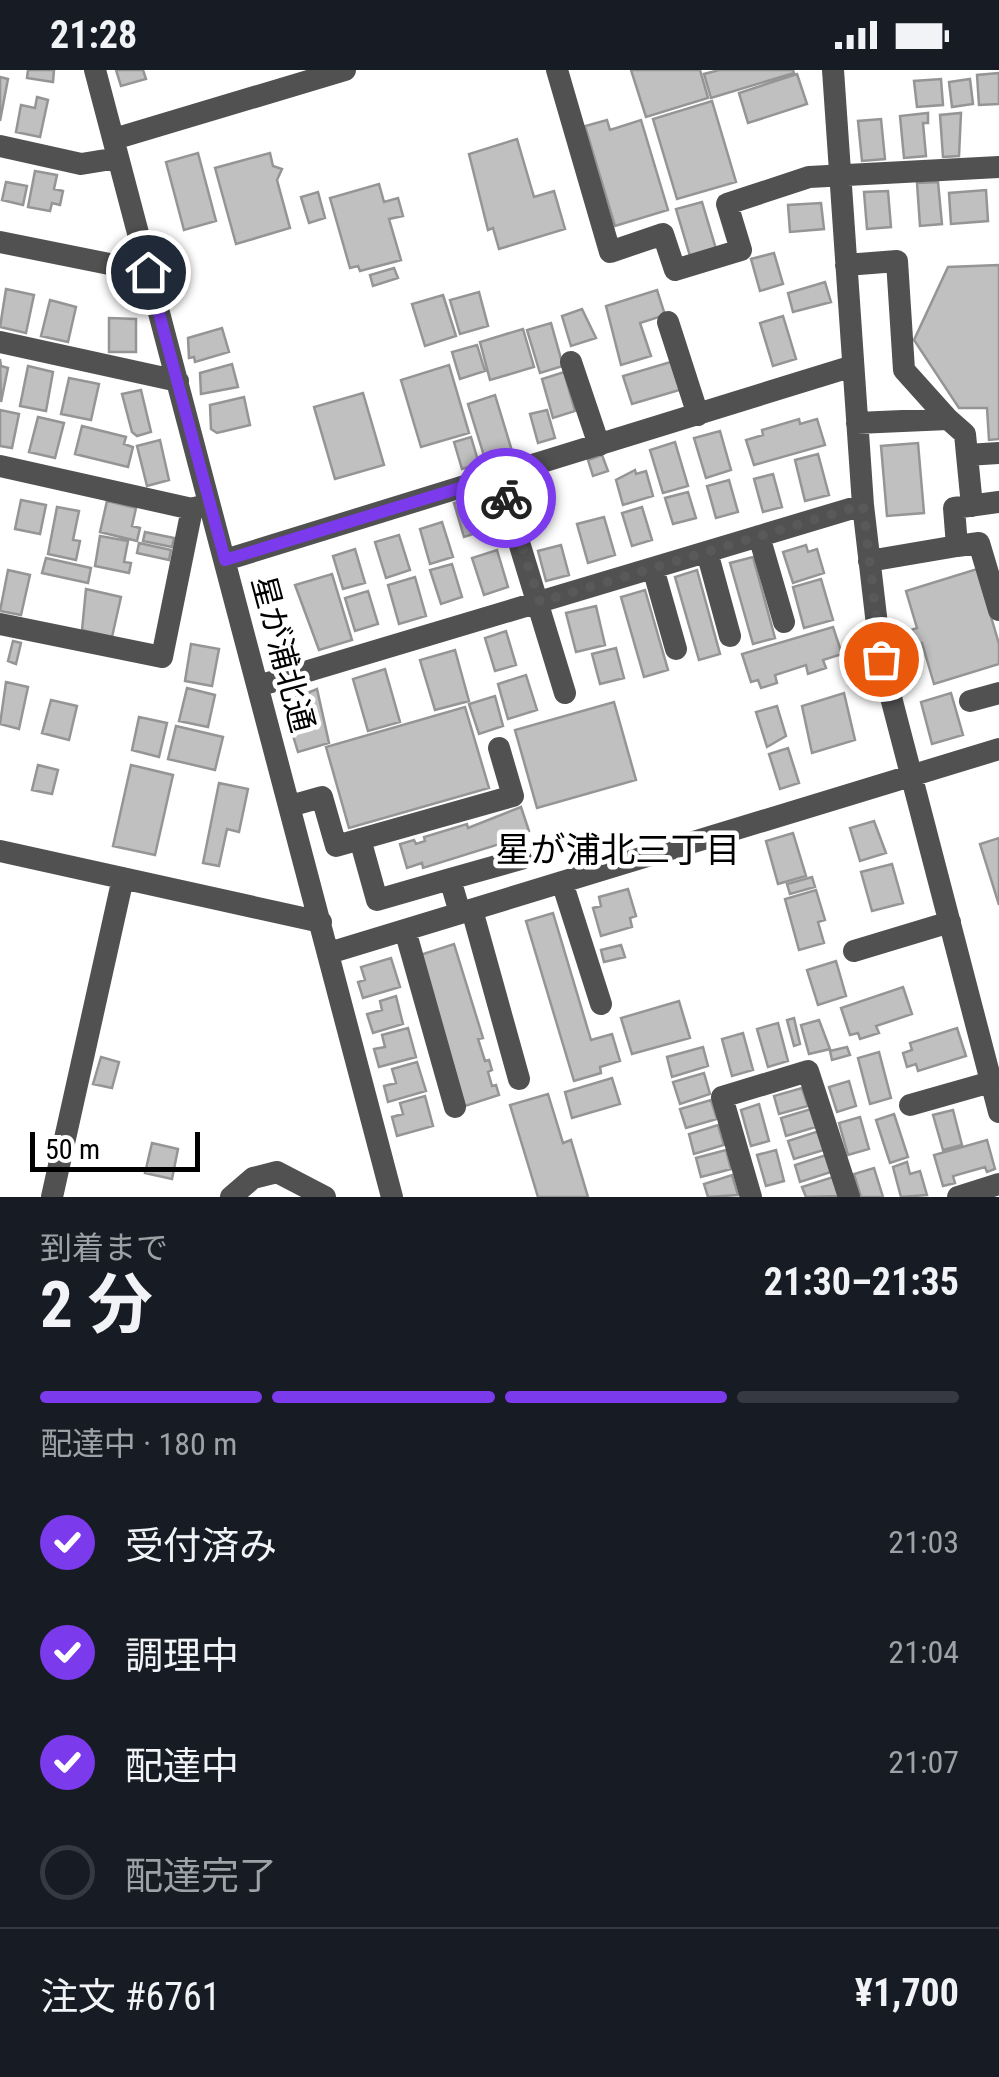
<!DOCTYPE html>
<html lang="ja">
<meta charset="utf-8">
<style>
:root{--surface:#171b24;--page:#242831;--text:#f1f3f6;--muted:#9ea1a6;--line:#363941;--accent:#7c3aed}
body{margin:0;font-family:"Roboto Condensed","Noto Sans JP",sans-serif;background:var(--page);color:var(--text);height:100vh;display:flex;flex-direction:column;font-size:38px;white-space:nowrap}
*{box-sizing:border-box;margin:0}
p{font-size:32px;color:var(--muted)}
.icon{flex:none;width:55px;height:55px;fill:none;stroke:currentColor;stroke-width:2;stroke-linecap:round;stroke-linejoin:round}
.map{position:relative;height:1127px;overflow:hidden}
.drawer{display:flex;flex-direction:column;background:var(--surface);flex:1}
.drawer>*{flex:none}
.scale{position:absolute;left:30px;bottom:25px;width:170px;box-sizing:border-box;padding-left:10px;border:5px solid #000;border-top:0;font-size:28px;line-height:35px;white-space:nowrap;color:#000;-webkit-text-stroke:8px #fff;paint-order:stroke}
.pin{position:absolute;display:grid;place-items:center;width:85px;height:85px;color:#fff;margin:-42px;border:5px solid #fff;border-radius:50%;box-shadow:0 2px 10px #0007}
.courier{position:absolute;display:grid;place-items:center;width:100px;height:100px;margin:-50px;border:8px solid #7c3aed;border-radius:50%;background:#fff;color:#222;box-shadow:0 2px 12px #0007}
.overview em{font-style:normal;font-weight:700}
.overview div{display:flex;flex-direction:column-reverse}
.overview{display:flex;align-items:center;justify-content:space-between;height:170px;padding:0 40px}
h1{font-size:65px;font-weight:700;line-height:75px}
.bar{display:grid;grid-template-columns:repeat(4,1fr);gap:15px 10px;align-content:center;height:120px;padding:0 40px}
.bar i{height:12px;border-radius:8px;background:var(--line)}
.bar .selected{background:var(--accent)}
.bar p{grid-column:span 4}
.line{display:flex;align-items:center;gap:25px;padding:0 40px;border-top:2px solid var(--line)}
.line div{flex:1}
ol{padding:0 40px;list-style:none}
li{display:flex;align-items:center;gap:30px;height:110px}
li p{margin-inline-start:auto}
li .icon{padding:10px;border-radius:50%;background:var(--accent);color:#fff;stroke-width:4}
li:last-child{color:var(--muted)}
li i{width:55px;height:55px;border:5px solid var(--line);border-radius:50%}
.status{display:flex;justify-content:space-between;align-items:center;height:70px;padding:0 50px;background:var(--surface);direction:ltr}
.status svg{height:28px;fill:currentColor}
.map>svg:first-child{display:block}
.building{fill:#c0c0c0;stroke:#959595;stroke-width:2.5}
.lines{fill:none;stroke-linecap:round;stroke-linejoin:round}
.minor{stroke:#515151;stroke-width:22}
.done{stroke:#595959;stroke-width:10;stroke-dasharray:0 18}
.route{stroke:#7c3aed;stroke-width:12}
.labels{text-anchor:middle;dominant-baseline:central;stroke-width:9;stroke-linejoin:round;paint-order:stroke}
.street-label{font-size:32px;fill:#000;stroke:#fff}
.neighbourhood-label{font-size:35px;fill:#000;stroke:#fff}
</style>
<div class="status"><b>21:28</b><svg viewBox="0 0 49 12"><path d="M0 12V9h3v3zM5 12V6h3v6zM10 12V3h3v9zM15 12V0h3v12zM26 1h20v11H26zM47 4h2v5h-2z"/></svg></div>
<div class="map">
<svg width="999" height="1127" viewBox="0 0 999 1127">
<rect width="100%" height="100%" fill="#fff"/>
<path class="building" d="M28,0H54L53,12L27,8Z
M116,0H143L146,9L121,16Z
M631,0H700L708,28L646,47Z
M719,0H793L794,3L711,28L704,4Z
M999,3V34L979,35L977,5Z
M797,4L807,34L748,53L739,23Z
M0,7L8,9L0,51Z
M941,9L943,35L917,37L914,11Z
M970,9L973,34L952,37L949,12Z
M37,27L48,30L40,67L16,62L21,35L35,38Z
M712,31L736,112L677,129L653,49Z
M928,43V53H923L926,86L904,88L900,46Z
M961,43L959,86L943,87L940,45Z
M881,49L885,89L862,91L858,51Z
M607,50L610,60L641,50L668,140L615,156L585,56Z
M517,69L534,127L554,121L565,159L499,179L493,158L488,160L469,84Z
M198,83L216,151L184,160L166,92Z
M270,83L273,96L282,99L277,110L290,158L236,174L215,98Z
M35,101L57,105L54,119L63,121L60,135L52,133L50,141L28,137Z
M6,112L27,116L23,135L2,130Z
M938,112L942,154L920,156L917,113Z
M379,114L384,132L398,128L403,146L389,149L401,190L360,201L358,196L350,198L330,128Z
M986,120L988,151L951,154L949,123Z
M888,121L891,157L867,159L864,122Z
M318,122L325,148L309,153L301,127Z
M702,132L716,179L690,186L676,139Z
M821,133L824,159L790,162L788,135Z
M774,183L783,214L760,221L751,189Z
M999,195V369L989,370L987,338H959L914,270L948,197Z
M394,198L398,208L373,216L370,205Z
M825,212L831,232L793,242L788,223Z
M6,219L34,225L26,263L0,257Z
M657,220L665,245L640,253L651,286L621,295L606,236Z
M479,222L488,256L460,264L450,230Z
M443,225L456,266L425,276L412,234Z
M50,230L76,237L68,272L41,266Z
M582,239L596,268L571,276L562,246Z
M783,246L796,289L773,296L760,253Z
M109,248L136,249V282H109Z
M551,253L563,296L540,303L527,260Z
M222,258L229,282L195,292L194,287L189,288L188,268Z
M523,259L534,297L490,310L480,272Z
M477,275L485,301L460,309L452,282Z
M0,289L1,296L8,298L1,332Z
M674,291L683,319L632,334L623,306Z
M232,294L238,317L201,324L200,303Z
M449,295L469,363L421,377L401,310Z
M28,296L53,302L46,341L20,336Z
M564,302L575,341L553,348L542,309Z
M69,308L99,314L91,350L61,344Z
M141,320L151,362L137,366L132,362L122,324Z
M363,323L384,395L335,409L314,337Z
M495,325L512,381L485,389L468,334Z
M244,327L250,355L217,363L211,359L210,335Z
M0,340L19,344L12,378L0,376Z
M547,340L555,368L538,373L530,344Z
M38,347L64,353L55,388L29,382Z
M799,349L800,354L817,349L825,375L754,395L746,370L763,365L762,360Z
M82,356L126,367L124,374L133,377L128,397L75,384Z
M720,361L731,400L706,408L694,368Z
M471,367L479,394L462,399L454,372Z
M160,370L169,410L147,416L137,376Z
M675,372L688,416L663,423L650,380Z
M918,373L924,443L887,446L881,376Z
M818,384L829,425L805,431L795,390Z
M602,385L608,401L593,406L588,390Z
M635,400L636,404L646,401L653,426L623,435L616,410Z
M773,404L782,437L763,442L754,409Z
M729,410L738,442L716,448L707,416Z
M688,422L696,448L673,454L665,428Z
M481,424L492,458L464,467L454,433Z
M21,430L46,435L40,464L15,459Z
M107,431L136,438L132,456L140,458L137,471L100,462Z
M57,437L79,441L73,470L80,471L76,490L48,484Z
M642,437L652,470L632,476L622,443Z
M604,447L615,485L588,493L577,454Z
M442,452L453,487L430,494L420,459Z
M145,462L174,468L172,477L143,471Z
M399,465L410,500L386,508L375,472Z
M100,466L128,471L124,492L131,493L129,503L95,496Z
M139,473L171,480L169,490L137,483Z
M561,475L569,505L546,511L538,481Z
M806,475L808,482L817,479L824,503L793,513L783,482Z
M355,479L365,513L343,519L333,486Z
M497,480L508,517L484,525L472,488Z
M753,487L775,568L753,574L730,493Z
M46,488L91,498L88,513L42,503Z
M452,494L462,527L441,534L430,500Z
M977,499L999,574V594L934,614L922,573L912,576L908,561L917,558L906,521Z
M8,500L30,505L21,545L0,541Z
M697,500L720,584L699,590L675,507Z
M332,504L352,570L319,580L295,515Z
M415,507L426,546L399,554L388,515Z
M821,509L833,550L804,558L793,517Z
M86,519L121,527L112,567L82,560Z
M645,520L668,600L644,607L621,527Z
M368,521L378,554L355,561L345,528Z
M596,536L605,575L576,582L566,543Z
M833,557L842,584L823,590L826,598L808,604L806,595L775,605L777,613L761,618L758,610L751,612L742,584Z
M506,561L516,595L495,601L485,568Z
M13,571L21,573L16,594L8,591Z
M191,574L219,579L212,616L185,611Z
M616,578L624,608L600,614L592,584Z
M455,580L469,631L435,640L420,590Z
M385,599L400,652L368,661L353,609Z
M526,605L537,640L508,649L498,614Z
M6,612L28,617L19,659L0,654Z
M187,618L215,625L208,657L179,651Z
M317,619L329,673L298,682L283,633Z
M844,623L855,670L812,683L802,636Z
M951,623L963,665L932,674L921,632Z
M495,626L503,656L479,664L469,634Z
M51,630L77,636L69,670L42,663Z
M614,632L636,710L537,738L515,660Z
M777,636L786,666L767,677L756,642Z
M465,637L489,718L349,758L326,677Z
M139,647L167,653L159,687L132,680Z
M176,656L223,667L215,700L168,689Z
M788,678L799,713L780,719L769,684Z
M38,695L58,700L52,724L32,720Z
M131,695L173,705L155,785L113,776Z
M219,713L248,719L239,762L227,759L219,796L203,793Z
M521,737L529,761L519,768L423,798L422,793L407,798L400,774L414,770L416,774L425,771L424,767L467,754L468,758Z
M874,751L886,783L860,791L850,758Z
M793,763L806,806L778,814L766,771Z
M999,768V835L980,774Z
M892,794L903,833L872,841L861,802Z
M812,807L815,817L790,824L787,814Z
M628,819L636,846L630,848L632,857L601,866L593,838L601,836L599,827Z
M816,820L825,850L818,852L824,873L799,880L785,829Z
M553,843L591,970L612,964L620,991L600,997L601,1003L574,1011L526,851Z
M454,874L483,968L478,969L485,991L489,990L492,1000L488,1002L492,1016L496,1015L499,1025L465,1036L420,885Z
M621,875L625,887L604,892L601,880Z
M391,888L400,917L363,928L358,912L365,910L361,897Z
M836,891L846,926L818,935L807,900Z
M903,917L912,944L876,956L879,963L860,969L858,963L850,965L841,938Z
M396,926L403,954L373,963L367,944L382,940L380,931Z
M679,931L690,968L632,984L621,948Z
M794,948L800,974L794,976L787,950Z
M819,950L830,979L809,984L801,955Z
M778,953L788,991L768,997L757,959Z
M408,958L416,987L379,997L374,979L385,977L382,965Z
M957,958L966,986L918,1001L916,994L907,997L903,983L912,980L910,973Z
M743,963L753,1000L732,1006L722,969Z
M703,977L708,996L672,1007L667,987Z
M847,977L850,985L832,990L830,981Z
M879,982L891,1028L870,1034L858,988Z
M101,987L119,992L112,1018L93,1014Z
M417,992L426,1021L388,1032L384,1016L396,1013L392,999Z
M704,1003L710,1024L680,1034L673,1012Z
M612,1008L620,1034L572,1048L565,1022Z
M849,1011L856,1036L837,1042L829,1017Z
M802,1018L808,1036L779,1044L774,1026Z
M548,1024L563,1073L571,1070L588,1127H538L510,1035Z
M425,1026L433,1056L397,1066L392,1047L403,1044L400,1033Z
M711,1030L717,1049L686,1058L680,1039Z
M759,1034L769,1071L751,1076L741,1040Z
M811,1039L816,1057L786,1066L781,1048Z
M953,1040L962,1075L943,1080L933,1045Z
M894,1044L908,1087L890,1093L876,1050Z
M860,1047L869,1079L848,1085L839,1053Z
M718,1055L724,1075L694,1084L689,1064Z
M819,1061L824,1080L794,1089L788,1071Z
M987,1070L995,1099L987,1102L985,1097L953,1106L955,1113L943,1116L934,1085Z
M152,1073L178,1079L172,1109L145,1103Z
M726,1080L731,1099L701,1107L696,1088Z
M776,1080L784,1111L766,1116L757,1085Z
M826,1085L831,1102L800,1112L795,1095Z
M907,1092L910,1104L920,1101L927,1125L901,1127L893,1097Z
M874,1098L883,1127H861L854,1104Z
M732,1105L738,1125L708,1127L704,1114Z
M833,1107L839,1126L806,1127L802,1117Z"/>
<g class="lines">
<path class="minor" d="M95,0L392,1127
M557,0L610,182L663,164L675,200L741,180L727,134L809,107L999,97
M833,0L863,435L881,589L999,1042
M114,69L345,0
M0,76L81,94L118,88
M0,172L149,202
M846,195L897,191L904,300L948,349
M668,252L698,345
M0,272L178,311
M571,292L599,375
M857,353L948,349L965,364L967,385L999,383
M967,385L972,436
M0,396L192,439L206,434
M499,407L565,623
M759,466L784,552
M957,476L979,473L999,540
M707,482L730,566
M225,490L853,296
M869,491L957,476L954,438L999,432
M653,498L676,579
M0,554L162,587L192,439
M258,616L863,435
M970,631L999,623
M290,736L322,727L336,776L513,726L499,678
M360,769L377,830L450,809L460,843
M0,781L321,852
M450,809L521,789
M562,812L601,934
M472,840L519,1009
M405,860L455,1037
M854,881L950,852
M329,883L999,679
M910,1035L991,1012
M52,1127L123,808
M231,1127L253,1108L277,1102L325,1127
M751,1127L722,1027L808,1001L849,1127
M958,1127L999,1114"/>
</g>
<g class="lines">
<path class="done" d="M506,428L540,532L863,435L881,589"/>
<path class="route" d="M148,202L225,490L499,406L506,428"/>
</g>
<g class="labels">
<g class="street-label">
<text transform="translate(283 584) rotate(75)">星が浦北通</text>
</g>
<g class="neighbourhood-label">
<text x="618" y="780">星が浦北三丁目</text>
</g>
</g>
</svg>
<div class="scale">50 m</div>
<div class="pin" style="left:881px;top:589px;background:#ea580c"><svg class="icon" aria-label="bag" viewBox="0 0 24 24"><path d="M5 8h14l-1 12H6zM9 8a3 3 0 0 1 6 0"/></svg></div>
<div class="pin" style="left:148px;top:202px;background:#1f2937"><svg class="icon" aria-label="home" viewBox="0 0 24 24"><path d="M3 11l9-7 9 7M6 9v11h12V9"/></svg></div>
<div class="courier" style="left:506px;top:428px"><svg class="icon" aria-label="bike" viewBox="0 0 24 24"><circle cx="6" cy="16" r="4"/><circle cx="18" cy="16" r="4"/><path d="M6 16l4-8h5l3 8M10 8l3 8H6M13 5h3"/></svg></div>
</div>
<section class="drawer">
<div class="overview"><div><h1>2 分</h1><p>到着まで</p></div><em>21:30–21:35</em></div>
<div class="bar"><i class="selected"></i><i class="selected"></i><i class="selected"></i><i></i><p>配達中 · 180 m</p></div>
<ol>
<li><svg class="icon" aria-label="check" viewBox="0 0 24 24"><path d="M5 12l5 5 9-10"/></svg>受付済み<p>21:03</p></li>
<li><svg class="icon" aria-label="check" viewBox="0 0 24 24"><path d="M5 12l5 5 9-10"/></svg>調理中<p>21:04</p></li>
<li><svg class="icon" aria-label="check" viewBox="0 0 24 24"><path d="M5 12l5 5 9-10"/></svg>配達中<p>21:07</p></li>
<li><i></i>配達完了</li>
</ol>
<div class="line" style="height:130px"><div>注文 #6761</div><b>¥1,700</b></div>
</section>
